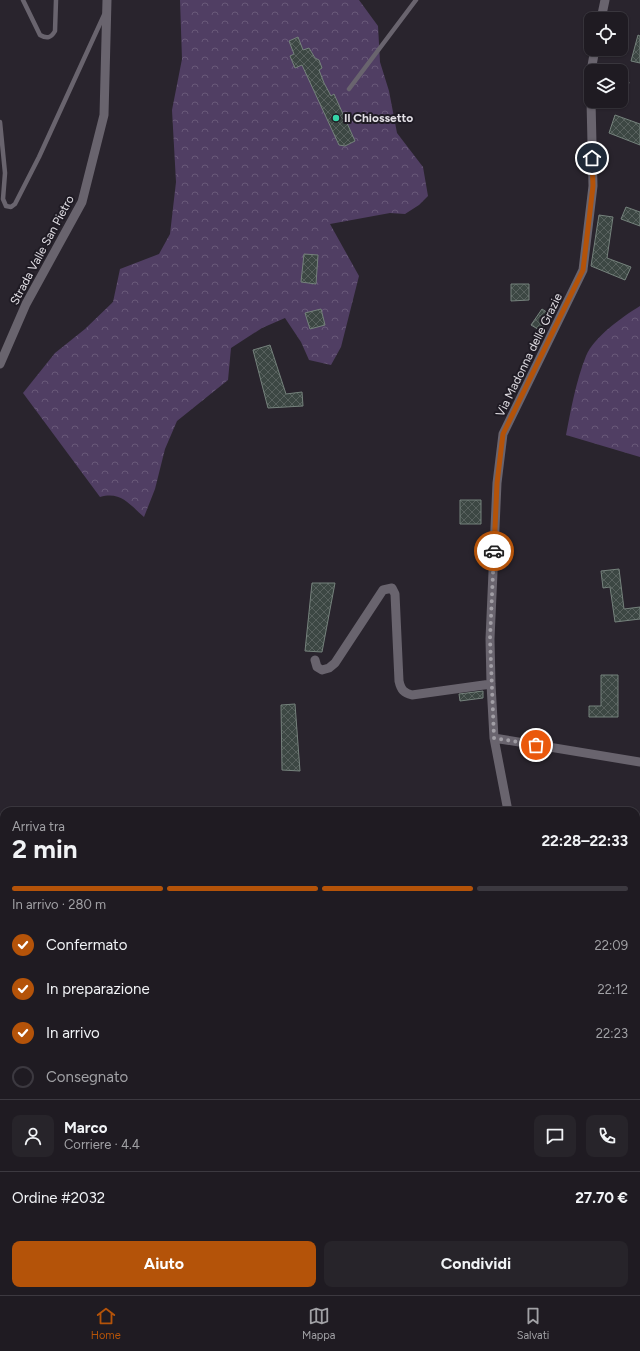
<!DOCTYPE html>
<html lang="it">
<meta charset="utf-8">
<style>
:root{--surface:#1f1b22;--page:#27242a;--text:#f1f3f6;--muted:#a1a1a5;--line:#3c3940;--accent:#b45309}
body{margin:0;font-family:Figtree,sans-serif;background:var(--page);color:var(--text);height:100vh;display:flex;flex-direction:column;font-size:15px;white-space:nowrap}
*{box-sizing:border-box;margin:0}
p{font-size:13px;color:var(--muted)}
.icon{flex:none;width:22px;height:22px;fill:none;stroke:currentColor;stroke-width:2;stroke-linecap:round;stroke-linejoin:round}
.map{position:relative;flex:1;overflow:hidden}
.panel{position:absolute;left:0px;top:807px;width:640px;height:488px;display:flex;flex-direction:column;background:var(--surface);border-radius:12px 12px 0 0;box-shadow:0 1px 3px #0004,0 0 0 1px var(--line)}
.panel>*{flex:none}
.controls{position:absolute;left:584px;top:12px;display:grid;gap:8px}
.controls a{display:grid;place-items:center;width:44px;height:44px;border-radius:8px;background:var(--surface);box-shadow:0 1px 3px #0004,0 0 0 1px var(--line);font-size:20px}
.pin{position:absolute;display:grid;place-items:center;width:34px;height:34px;color:#fff;margin:-17px;border:2px solid #fff;border-radius:50%;box-shadow:0 1px 4px #0007}
.courier{position:absolute;display:grid;place-items:center;width:40px;height:40px;margin:-20px;border:3px solid #b45309;border-radius:50%;background:#fff;color:#222;box-shadow:0 1px 5px #0007}
.headline em{font-style:normal;font-weight:700}
.headline div{display:flex;flex-direction:column-reverse}
.headline{display:flex;align-items:center;justify-content:space-between;height:68px;padding:0 12px}
h1{font-size:26px;font-weight:700;line-height:30px}
.bar{display:grid;grid-template-columns:repeat(4,1fr);gap:6px 4px;align-content:center;height:48px;padding:0 12px}
.bar i{height:5px;border-radius:3px;background:var(--line)}
.bar .on{background:var(--accent)}
.bar p{grid-column:span 4}
.line{display:flex;align-items:center;gap:10px;padding:0 12px;border-top:1px solid var(--line)}
.line div{flex:1}
.round{display:grid;place-items:center;flex:none;width:42px;height:42px;border-radius:8px;background:var(--page)}
ol{padding:0 12px;list-style:none}
li{display:flex;align-items:center;gap:12px;height:44px}
li p{margin-inline-start:auto}
li .icon{padding:4px;border-radius:50%;background:var(--accent);color:#fff;stroke-width:4}
li:last-child{color:var(--muted)}
li i{width:22px;height:22px;border:2px solid var(--line);border-radius:50%}
.button{display:flex;gap:8px;margin-top:auto;padding:8px 12px}
.button a{flex:1;height:46px;border-radius:8px;background:var(--accent);color:#fff;font-size:16px;font-weight:700;line-height:46px;text-align:center}
.button a+a{background:var(--page);color:var(--text)}
.dock{display:flex;justify-content:space-around;align-items:center;height:56px;border-top:1px solid var(--line);background:var(--surface);font-size:11px;color:var(--muted)}
.dock a{display:grid;justify-items:center;gap:2px}
.dock .on{color:var(--accent)}
.map>svg:first-child{display:block}
.forest{fill:url(#forest-crowns)}
.building{fill:url(#building-cross-hatch);stroke:#75827c}
.lines{fill:none;stroke-linecap:round;stroke-linejoin:round}
.lane{stroke:#69646e;stroke-width:4.5}
.street{stroke:#69646e;stroke-width:9}
.done{stroke:#a19ea5;stroke-width:4;stroke-dasharray:0 7.2}
.route{stroke:#b45309;stroke-width:5}
.poi-dot{fill:#35d4a7;stroke:#1f1b24;stroke-width:1.5}
.labels{text-anchor:middle;dominant-baseline:central;stroke-width:4;stroke-linejoin:round;paint-order:stroke}
.poi-label{font-size:12px;font-weight:bold;fill:#e2dfe5;stroke:#1f1b24;text-anchor:start}
.street-label{font-size:12px;fill:#e2dfe5;stroke:#1f1b24}
</style>
<div class="map">
<svg width="640" height="1295" viewBox="0 0 640 1295">
<defs>
<pattern id="forest-crowns" width="20" height="18" patternUnits="userSpaceOnUse"><rect width="20" height="18" fill="#503e63"/><path d="M2 6a3 3 0 1 1 6 0M12 15a3 3 0 1 1 6 0" fill="none" stroke="#695979"/></pattern>
<pattern id="building-cross-hatch" width="8" height="8" patternUnits="userSpaceOnUse"><rect width="8" height="8" fill="#3c4743"/><path d="M0 0l8 8M0 8l8-8" fill="none" stroke="#58615e"/></pattern>
</defs>
<rect width="100%" height="100%" fill="#29242d"/>
<path class="forest" d="M180,0H359L378,26L380,62L389,91L397,133L423,167L428,196L419,205L405,214L390,213L330,224L359,276L341,347L331,365L309,360L301,342L285,318L262,328L231,348L228,380L177,421L165,449L155,489L144,517C129,504 121,491 100,497L23,393L55,353L85,329L113,302L120,269L159,254L170,234L176,182L172,110L182,59Z
M640,306V457L566,435C571,409 576,381 586,356C594,337 622,317 640,306Z"/>
<path class="building" d="M638,35L640,36V63L631,61Z
M298,37L303,50L309,48L315,58L319,60L322,68L319,70L324,83L331,96L334,94L355,141L345,146L339,145L302,65L295,68L290,56L294,54L289,41Z
M621,79L629,82L624,103H621Z
M615,115L640,124V145L609,133Z
M626,207L640,212V226L621,219Z
M599,215L613,217L607,258L631,267L625,280L591,266Z
M304,254L318,255L316,284L301,282Z
M511,284H529V300L511,301Z
M321,309L325,325L310,329L305,313Z
M542,309L551,315L541,331L531,325Z
M270,345L286,394L302,392L303,406L268,408L253,350Z
M460,500H481V524H460Z
M619,569L624,609L640,607V619L615,622L610,587L603,588L601,571Z
M312,583H335L322,652L305,651Z
M601,675H618V717H589V706H601Z
M483,691V698L460,701L459,694Z
M295,704L300,771L282,770L281,705Z"/>
<g class="lines">
<path class="lane" d="M23,0L40,35C47,39 51,38 55,31L56,0
M349,89L416,0
M0,122L5,173L3,199L6,206L11,207L15,204L39,157L104,15"/>
<path class="street" d="M601,19L605,0
M591,71L595,49
M591,71V83
M0,364L26,304L82,202L104,115L107,0
M315,660L317,667L322,670L329,668L335,663L383,590L392,588L395,594L399,681C401,690 404,693 412,695L491,684
M494,738L640,762
M508,811L494,738L491,684L490,639L497,483L503,434L583,270L593,186L591,101
M604,1291L605,1295"/>
</g>
<g class="lines">
<path class="done" d="M494,551L490,639L494,738L536,745"/>
<path class="route" d="M494,551L497,483L503,434L583,270L593,186L592,158"/>
</g>
<circle class="poi-dot" cx="336" cy="118" r="4"/>
<g class="labels">
<g class="poi-label">
<text x="344" y="118">Il Chiossetto</text>
</g>
<g class="street-label">
<text transform="translate(42 250) rotate(-62)">Strada Valle San Pietro</text>
<text transform="translate(529 355) rotate(-64)">Via Madonna delle Grazie</text>
</g>
</g>
</svg>
<div class="controls">
<a><svg class="icon" aria-label="locate" viewBox="0 0 24 24"><circle cx="12" cy="12" r="6"/><path d="M12 2v4M12 18v4M2 12h4M18 12h4"/></svg></a>
<a><svg class="icon" aria-label="layers" viewBox="0 0 24 24"><path d="M12 4l9 5-9 5-9-5zM3 14l9 5 9-5"/></svg></a>
</div>
<div class="pin" style="left:536px;top:745px;background:#ea580c"><svg class="icon" aria-label="bag" viewBox="0 0 24 24"><path d="M5 8h14l-1 12H6zM9 8a3 3 0 0 1 6 0"/></svg></div>
<div class="pin" style="left:592px;top:158px;background:#1f2937"><svg class="icon" aria-label="home" viewBox="0 0 24 24"><path d="M3 11l9-7 9 7M6 9v11h12V9"/></svg></div>
<div class="courier" style="left:494px;top:551px"><svg class="icon" aria-label="car" viewBox="0 0 24 24"><path d="M5 17H2v-5l4-1 3-4h7l3 4 3 1v5h-3M9 17h6M6 11h13"/><circle cx="7" cy="17" r="2"/><circle cx="17" cy="17" r="2"/></svg></div>
<section class="panel">
<div class="headline"><div><h1>2 min</h1><p>Arriva tra</p></div><em>22:28–22:33</em></div>
<div class="bar"><i class="on"></i><i class="on"></i><i class="on"></i><i></i><p>In arrivo · 280 m</p></div>
<ol>
<li><svg class="icon" aria-label="check" viewBox="0 0 24 24"><path d="M5 12l5 5 9-10"/></svg>Confermato<p>22:09</p></li>
<li><svg class="icon" aria-label="check" viewBox="0 0 24 24"><path d="M5 12l5 5 9-10"/></svg>In preparazione<p>22:12</p></li>
<li><svg class="icon" aria-label="check" viewBox="0 0 24 24"><path d="M5 12l5 5 9-10"/></svg>In arrivo<p>22:23</p></li>
<li><i></i>Consegnato</li>
</ol>
<div class="line" style="height:72px"><a class="round"><svg class="icon" aria-label="person" viewBox="0 0 24 24"><circle cx="12" cy="8" r="4"/><path d="M4 21q1-7 8-7t8 7"/></svg></a><div><b>Marco</b><p>Corriere · 4.4</p></div><a class="round"><svg class="icon" aria-label="chat" viewBox="0 0 24 24"><path d="M4 5h16v11H9l-5 4z"/></svg></a><a class="round"><svg class="icon" aria-label="phone" viewBox="0 0 24 24"><path d="M5 4h4l2 5-3 2q2 4 5 5l2-3 5 2v4C11 20 4 13 5 4z"/></svg></a></div>
<div class="line" style="height:52px"><div>Ordine #2032</div><b>27.70 €</b></div>
<div class="button"><a>Aiuto</a><a>Condividi</a></div>
</section>
</div>
<nav class="dock">
<a class="on"><svg class="icon" aria-label="home" viewBox="0 0 24 24"><path d="M3 11l9-7 9 7M6 9v11h12V9"/></svg>Home</a>
<a><svg class="icon" aria-label="map" viewBox="0 0 24 24"><path d="M3 6l6-2 6 2 6-2v14l-6 2-6-2-6 2zM9 4v14M15 6v14"/></svg>Mappa</a>
<a><svg class="icon" aria-label="saved" viewBox="0 0 24 24"><path d="M7 4h10v16l-5-4-5 4z"/></svg>Salvati</a>
</nav>
